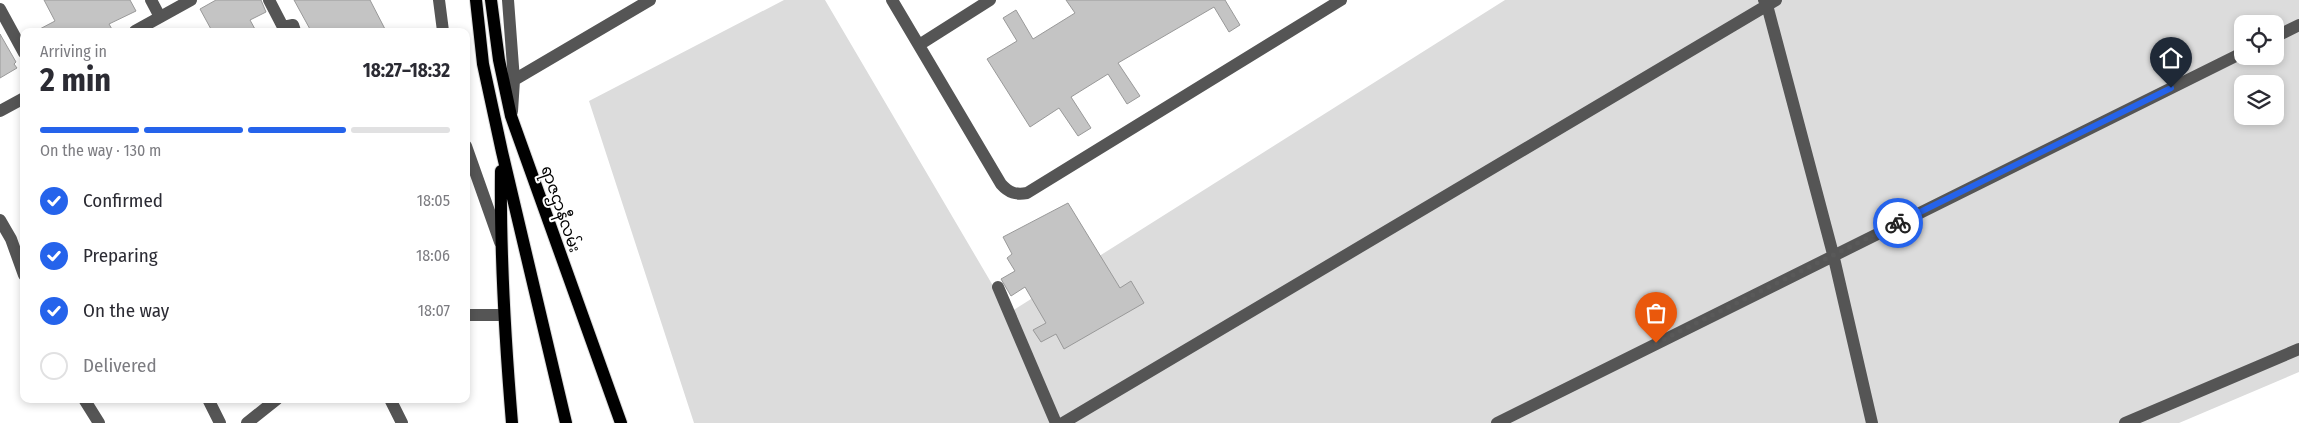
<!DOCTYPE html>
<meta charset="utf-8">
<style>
:root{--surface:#fff;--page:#f2f2f3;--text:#2b2b33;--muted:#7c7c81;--line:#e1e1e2;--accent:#2563eb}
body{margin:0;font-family:"Fira Sans Condensed","Noto Sans Myanmar",sans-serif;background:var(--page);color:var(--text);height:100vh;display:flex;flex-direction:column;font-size:19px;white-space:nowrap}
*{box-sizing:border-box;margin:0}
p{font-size:16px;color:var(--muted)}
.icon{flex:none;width:28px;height:28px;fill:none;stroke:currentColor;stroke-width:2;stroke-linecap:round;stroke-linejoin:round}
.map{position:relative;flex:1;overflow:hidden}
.side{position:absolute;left:20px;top:28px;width:450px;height:375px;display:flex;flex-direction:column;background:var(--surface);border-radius:10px;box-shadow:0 2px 8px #0003}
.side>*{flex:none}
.buttons{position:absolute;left:2234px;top:15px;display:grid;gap:10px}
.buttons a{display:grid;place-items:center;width:50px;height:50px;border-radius:10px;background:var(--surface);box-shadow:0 2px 8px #0003;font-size:25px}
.pin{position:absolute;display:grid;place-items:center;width:42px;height:42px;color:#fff;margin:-51px -21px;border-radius:50% 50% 50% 0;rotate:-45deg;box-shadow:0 0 5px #0007}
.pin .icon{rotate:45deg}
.courier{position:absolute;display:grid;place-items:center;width:50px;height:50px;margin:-25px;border:4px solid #2563eb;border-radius:50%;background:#fff;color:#222;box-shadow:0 1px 6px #0007}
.overview em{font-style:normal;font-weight:700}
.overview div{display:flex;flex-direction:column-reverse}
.overview{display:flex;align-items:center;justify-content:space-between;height:85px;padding:0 20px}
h1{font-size:32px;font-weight:700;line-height:38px}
.bar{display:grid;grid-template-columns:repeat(4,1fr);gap:8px 5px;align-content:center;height:60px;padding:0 20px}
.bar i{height:6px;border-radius:4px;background:var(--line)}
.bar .active{background:var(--accent)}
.bar p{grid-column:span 4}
ol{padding:0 20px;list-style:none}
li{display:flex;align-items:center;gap:15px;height:55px}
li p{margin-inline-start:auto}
li .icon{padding:5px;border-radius:50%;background:var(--accent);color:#fff;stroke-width:4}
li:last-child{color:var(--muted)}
li i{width:28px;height:28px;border:2px solid var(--line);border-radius:50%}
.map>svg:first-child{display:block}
.green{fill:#dcdcdc;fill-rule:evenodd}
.building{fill:#c4c4c4;stroke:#999}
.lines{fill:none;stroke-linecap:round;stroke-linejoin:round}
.major-casing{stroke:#dbdbdb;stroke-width:14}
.minor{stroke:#555;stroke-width:12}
.major{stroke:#000;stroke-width:12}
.done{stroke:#595959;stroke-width:5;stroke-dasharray:0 9}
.route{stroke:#2563eb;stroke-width:6}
.labels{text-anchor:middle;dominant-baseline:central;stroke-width:4;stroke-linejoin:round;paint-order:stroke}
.street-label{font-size:16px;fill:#000;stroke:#fff}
</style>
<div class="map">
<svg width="2299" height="423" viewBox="0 0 2299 423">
<rect width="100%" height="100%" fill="#fff"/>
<path class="green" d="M784,0H825L1009,313L1505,0H2299V372L2179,423H694L589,101ZM2242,24H2275V56H2242ZM2242,84H2275V116H2242Z"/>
<path class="building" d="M44,0H130L136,11L109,24L113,31H36L55,21Z
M216,0H261L266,12L250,20L256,31H212L200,9Z
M294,0H370L386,31H311Z
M1066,0H1225L1240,25L1229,32L1214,7L1118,63L1140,96L1127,104L1108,74L1071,97L1091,128L1078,136L1059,108L1030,127L987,59L1017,41L1003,18L1016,10L1033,39L1075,13Z
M0,34L16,62L14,64L17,68L0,78Z
M1068,203L1120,288L1131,281L1144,303L1064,349L1056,334L1041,342L1033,330L1046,323L1025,287L1011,296L1001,279L1015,271L1007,258L1012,254L1003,237Z"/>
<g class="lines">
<g class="major-casing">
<path id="major" d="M476,0L483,64L502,152L566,423
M491,0L499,60L511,116L621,423
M501,171C500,256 505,339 512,423"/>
</g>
<path class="minor" d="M151,0L160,17
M269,0L283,27L293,25L295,31
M439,0L443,31
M508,0L514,80L512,111
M892,0L1001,184C1009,193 1016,195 1027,193L1341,0
M1764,0L1767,5L1833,254L1872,423
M0,9L24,53
M135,31L191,0
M2275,37L2299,25
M919,45L990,0
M514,80L650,0
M0,111L24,98
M466,146L500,242
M0,220L11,239L24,275
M998,287L1056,423
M466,315H503
M84,399L99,423
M208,399L220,423
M390,399L402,423
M247,423L277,399
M1063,423L1776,0
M1497,423L2242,53
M2125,423L2299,349"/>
<use href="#major" class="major"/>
</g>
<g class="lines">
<path class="done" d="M1656,343L1898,223"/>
<path class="route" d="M1898,223L2171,88"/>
</g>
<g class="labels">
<g class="street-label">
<text transform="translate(561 209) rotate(71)">ရာဇဌာနီလမ်း</text>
</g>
</g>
</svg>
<div class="buttons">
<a><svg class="icon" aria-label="locate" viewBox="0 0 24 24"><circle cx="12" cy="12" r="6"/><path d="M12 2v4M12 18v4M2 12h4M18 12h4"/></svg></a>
<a><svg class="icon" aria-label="layers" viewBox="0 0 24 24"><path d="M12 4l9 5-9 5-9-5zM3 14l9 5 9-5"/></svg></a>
</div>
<div class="pin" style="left:1656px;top:343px;background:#ea580c"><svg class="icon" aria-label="bag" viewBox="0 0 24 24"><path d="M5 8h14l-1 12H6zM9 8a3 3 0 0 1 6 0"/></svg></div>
<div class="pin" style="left:2171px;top:88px;background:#1f2937"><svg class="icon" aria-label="home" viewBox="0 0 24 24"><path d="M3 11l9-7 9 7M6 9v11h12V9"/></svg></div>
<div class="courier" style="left:1898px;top:223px"><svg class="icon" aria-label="bike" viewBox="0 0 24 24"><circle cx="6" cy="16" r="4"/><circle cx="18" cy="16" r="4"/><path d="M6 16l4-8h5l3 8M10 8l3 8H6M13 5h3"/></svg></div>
<section class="side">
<div class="overview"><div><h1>2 min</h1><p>Arriving in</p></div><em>18:27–18:32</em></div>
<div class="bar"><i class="active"></i><i class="active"></i><i class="active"></i><i></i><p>On the way · 130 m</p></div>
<ol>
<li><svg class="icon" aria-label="check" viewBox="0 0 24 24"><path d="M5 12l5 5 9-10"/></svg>Confirmed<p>18:05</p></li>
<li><svg class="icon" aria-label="check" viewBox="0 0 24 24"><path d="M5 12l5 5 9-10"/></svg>Preparing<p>18:06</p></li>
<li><svg class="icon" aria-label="check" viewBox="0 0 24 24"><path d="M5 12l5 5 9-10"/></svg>On the way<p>18:07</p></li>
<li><i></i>Delivered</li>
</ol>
</section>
</div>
